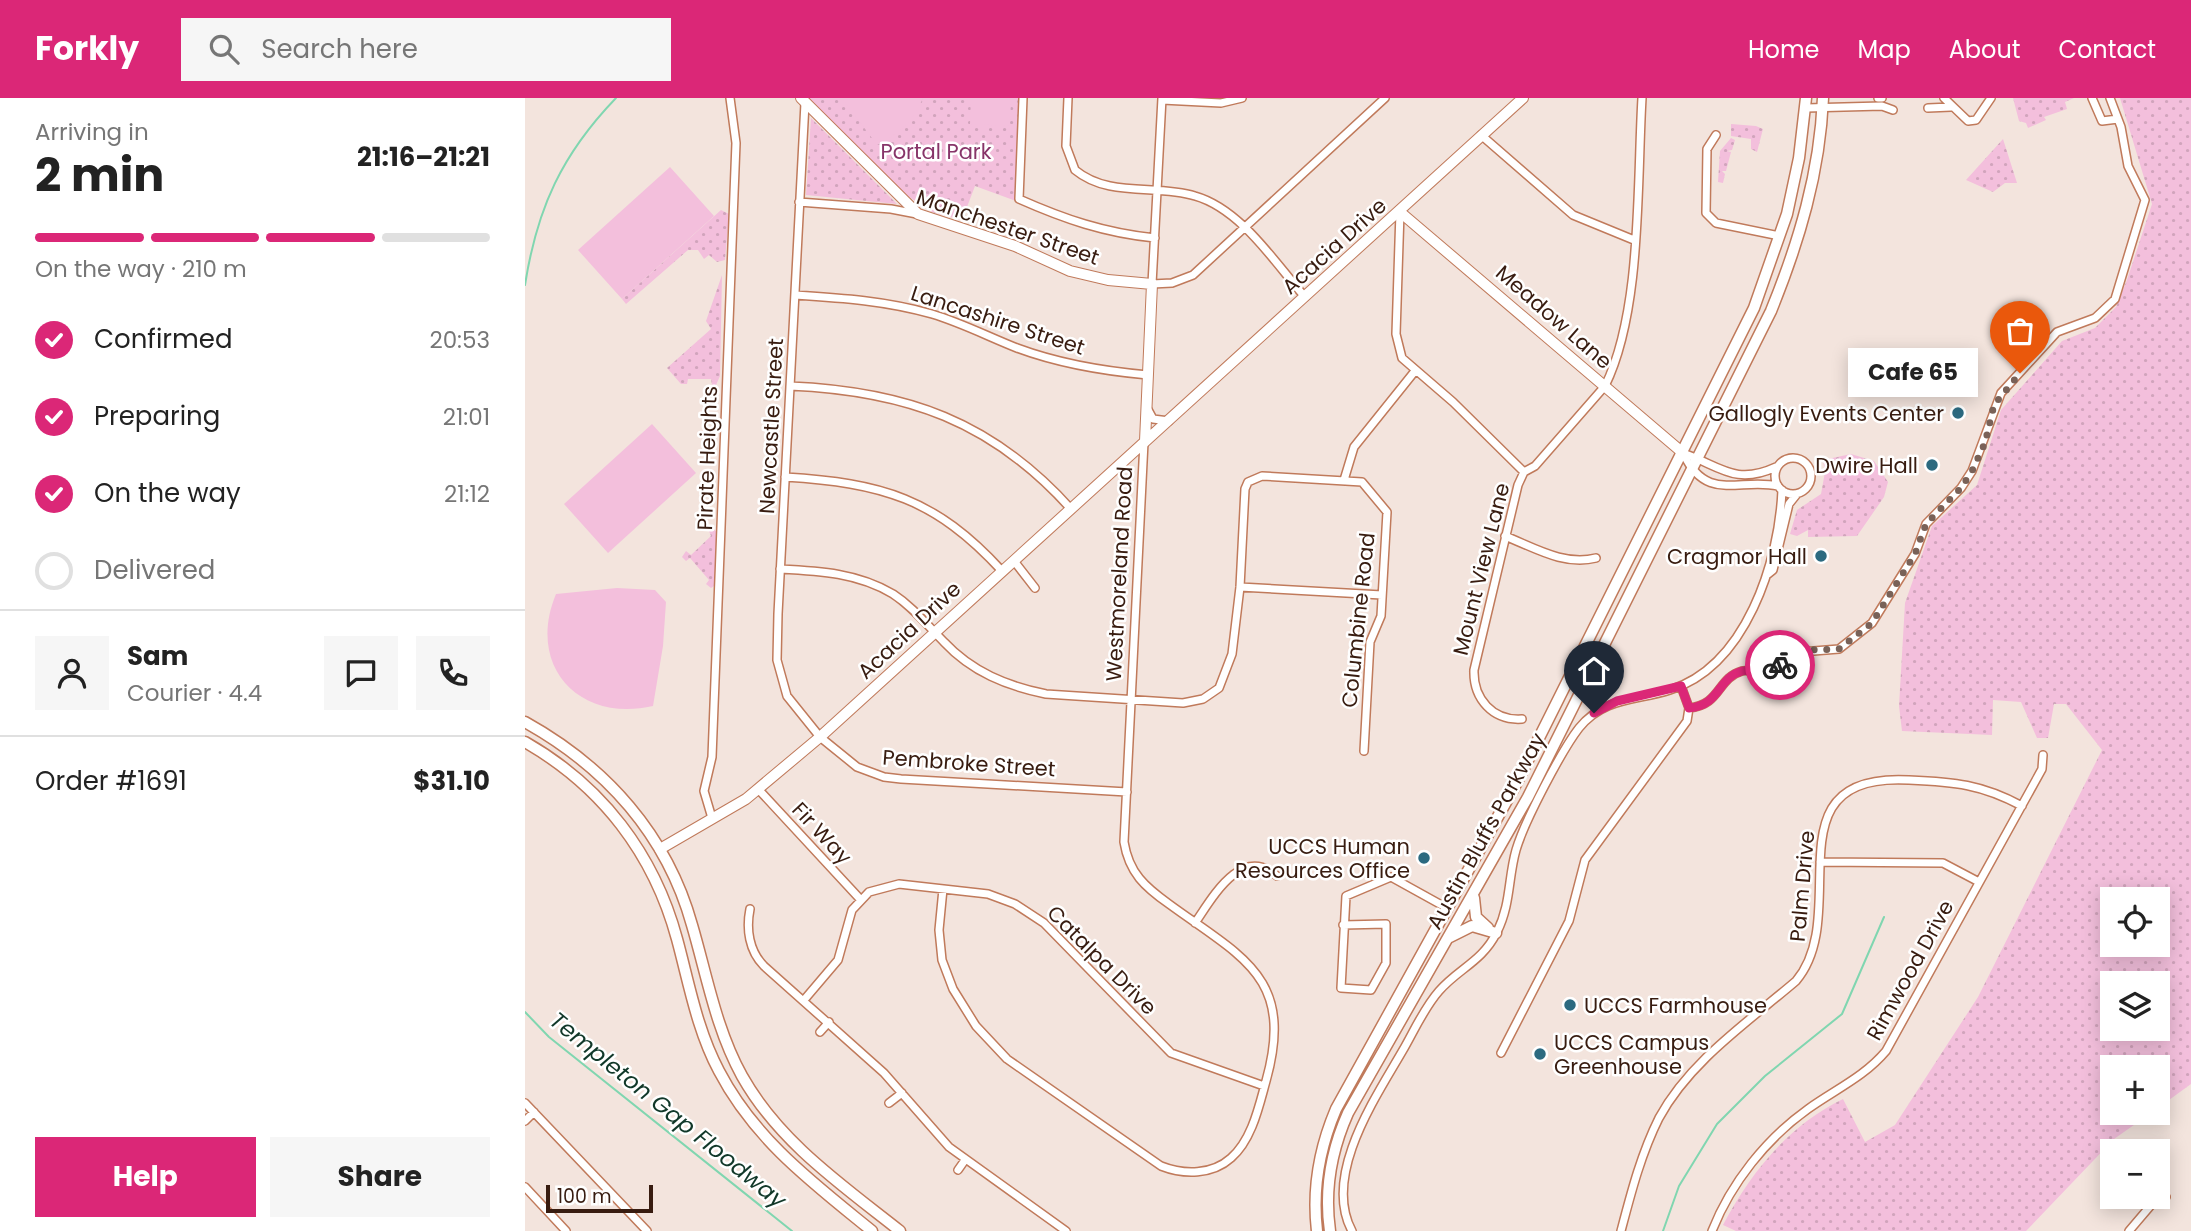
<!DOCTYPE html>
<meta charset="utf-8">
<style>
:root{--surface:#fff;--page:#f6f6f6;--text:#222;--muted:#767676;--line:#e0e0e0;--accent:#db2777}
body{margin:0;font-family:Poppins,sans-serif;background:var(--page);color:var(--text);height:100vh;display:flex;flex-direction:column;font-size:26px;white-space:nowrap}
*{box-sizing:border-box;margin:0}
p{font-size:23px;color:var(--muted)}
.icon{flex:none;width:38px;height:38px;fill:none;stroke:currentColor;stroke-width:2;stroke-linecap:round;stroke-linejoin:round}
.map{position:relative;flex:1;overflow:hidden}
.sheet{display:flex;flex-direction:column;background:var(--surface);width:525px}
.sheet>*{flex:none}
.buttons{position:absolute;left:1575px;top:789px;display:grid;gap:14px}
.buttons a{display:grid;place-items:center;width:70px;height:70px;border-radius:0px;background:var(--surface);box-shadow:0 4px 18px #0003;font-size:35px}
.scale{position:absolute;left:21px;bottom:18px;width:107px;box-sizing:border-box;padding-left:7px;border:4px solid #381c10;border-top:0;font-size:19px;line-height:24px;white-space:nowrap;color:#381c10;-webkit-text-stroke:5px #fff;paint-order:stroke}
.pin{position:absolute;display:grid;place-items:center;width:60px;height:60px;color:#fff;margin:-72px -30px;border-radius:50% 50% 50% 0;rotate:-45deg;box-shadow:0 0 7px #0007}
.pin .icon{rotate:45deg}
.courier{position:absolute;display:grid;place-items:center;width:70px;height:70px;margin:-35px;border:5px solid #db2777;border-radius:50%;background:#fff;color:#222;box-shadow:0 2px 9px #0007}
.bubble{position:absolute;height:49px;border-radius:0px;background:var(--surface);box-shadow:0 4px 18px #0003;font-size:23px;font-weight:700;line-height:49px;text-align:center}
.overview em{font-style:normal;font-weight:700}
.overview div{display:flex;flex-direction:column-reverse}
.overview{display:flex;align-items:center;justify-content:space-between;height:119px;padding:0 35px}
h1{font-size:46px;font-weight:700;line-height:52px}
.bar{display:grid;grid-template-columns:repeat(4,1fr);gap:10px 7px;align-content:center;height:84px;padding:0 35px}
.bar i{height:9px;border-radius:5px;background:var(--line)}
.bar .current{background:var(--accent)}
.bar p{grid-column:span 4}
.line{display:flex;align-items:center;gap:18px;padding:0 35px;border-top:2px solid var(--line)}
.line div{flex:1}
.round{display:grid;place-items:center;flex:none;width:74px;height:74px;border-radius:0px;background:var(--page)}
ol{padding:0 35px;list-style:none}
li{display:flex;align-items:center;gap:21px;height:77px}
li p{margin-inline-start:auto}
li .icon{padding:7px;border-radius:50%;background:var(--accent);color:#fff;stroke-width:4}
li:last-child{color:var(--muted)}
li i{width:38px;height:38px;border:4px solid var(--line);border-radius:50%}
.button{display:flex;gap:14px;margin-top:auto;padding:14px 35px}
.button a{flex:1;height:80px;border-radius:0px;background:var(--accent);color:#fff;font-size:28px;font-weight:700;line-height:80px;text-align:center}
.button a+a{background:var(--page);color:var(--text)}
header{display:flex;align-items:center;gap:42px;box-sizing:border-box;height:98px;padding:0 35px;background:var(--accent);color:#fff}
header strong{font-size:33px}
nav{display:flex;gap:38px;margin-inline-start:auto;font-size:24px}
.search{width:490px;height:63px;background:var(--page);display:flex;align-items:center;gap:18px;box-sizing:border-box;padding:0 24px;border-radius:0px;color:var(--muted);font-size:26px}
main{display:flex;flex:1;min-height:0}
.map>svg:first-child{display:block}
.grass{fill:url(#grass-dots);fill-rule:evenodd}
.garden{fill:#f3bfdc}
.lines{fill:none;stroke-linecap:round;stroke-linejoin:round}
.stream{stroke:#80d6b0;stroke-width:2}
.street-casing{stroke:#c07a5b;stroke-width:10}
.secondary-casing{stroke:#c07a5b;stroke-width:12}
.primary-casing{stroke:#c07a5b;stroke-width:13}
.street{stroke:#fff;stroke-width:7}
.secondary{stroke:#fff;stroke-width:10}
.primary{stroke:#fff;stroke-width:10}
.done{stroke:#796258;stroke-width:7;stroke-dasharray:0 12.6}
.route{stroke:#db2777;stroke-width:9}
.poi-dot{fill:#2c6a80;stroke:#fff;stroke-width:2.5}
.labels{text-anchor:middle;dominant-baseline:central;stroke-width:5;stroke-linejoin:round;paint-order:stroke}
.park-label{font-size:21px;fill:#873469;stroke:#fff}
.street-label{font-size:21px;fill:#381c10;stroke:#fff}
.poi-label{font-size:21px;fill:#381c10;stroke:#fff;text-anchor:end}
.water-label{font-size:23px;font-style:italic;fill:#113829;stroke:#fff}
</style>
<header>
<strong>Forkly</strong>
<div class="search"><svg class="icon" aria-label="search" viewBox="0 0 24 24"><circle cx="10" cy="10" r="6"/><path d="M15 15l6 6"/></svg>Search here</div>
<nav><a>Home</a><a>Map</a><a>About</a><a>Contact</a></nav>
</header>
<main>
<section class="sheet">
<div class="overview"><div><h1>2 min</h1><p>Arriving in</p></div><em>21:16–21:21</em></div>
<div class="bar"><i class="current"></i><i class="current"></i><i class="current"></i><i></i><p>On the way · 210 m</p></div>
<ol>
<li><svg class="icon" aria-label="check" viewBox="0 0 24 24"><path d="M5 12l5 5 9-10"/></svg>Confirmed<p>20:53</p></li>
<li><svg class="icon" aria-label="check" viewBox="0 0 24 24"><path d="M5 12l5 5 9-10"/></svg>Preparing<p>21:01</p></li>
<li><svg class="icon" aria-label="check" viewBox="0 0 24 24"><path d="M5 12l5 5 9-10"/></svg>On the way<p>21:12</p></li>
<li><i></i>Delivered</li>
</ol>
<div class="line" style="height:126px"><a class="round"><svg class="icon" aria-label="person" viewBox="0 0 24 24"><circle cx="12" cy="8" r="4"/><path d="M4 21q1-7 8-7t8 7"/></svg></a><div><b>Sam</b><p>Courier · 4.4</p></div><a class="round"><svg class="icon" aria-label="chat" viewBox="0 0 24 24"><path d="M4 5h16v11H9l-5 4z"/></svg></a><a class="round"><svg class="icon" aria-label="phone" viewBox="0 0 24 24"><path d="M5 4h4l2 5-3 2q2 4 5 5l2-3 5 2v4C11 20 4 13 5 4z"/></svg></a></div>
<div class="line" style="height:91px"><div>Order #1691</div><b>$31.10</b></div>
<div class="button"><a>Help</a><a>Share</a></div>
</section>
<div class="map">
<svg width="1666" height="1133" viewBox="0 0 1666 1133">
<defs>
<pattern id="grass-dots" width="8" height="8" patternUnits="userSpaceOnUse" patternTransform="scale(1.75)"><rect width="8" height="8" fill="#f3bfdc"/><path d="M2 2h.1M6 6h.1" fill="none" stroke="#d1a4bc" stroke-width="1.8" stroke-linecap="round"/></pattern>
</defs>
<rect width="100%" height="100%" fill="#f3e4dd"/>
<path class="grass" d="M283,0H496L491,103L450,88L437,122L407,114L372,91Z
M1488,0H1549L1540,4L1542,11L1519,19L1521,22L1503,30L1501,25L1494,23Z
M1595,0H1666V986L1633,1010V970H1587V1015H1626L1589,1041L1501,1133H1211L1198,1127C1226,1074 1263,1028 1318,1001L1340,1044L1370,1027L1453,899L1577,652L1541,606H1529L1523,640H1512L1496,604L1468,602L1467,637L1377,633L1374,608L1380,505L1407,428L1452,387L1476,312L1537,243L1570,230L1591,209L1602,182L1627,106ZM1587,802H1633V847H1587ZM1587,886H1633V931H1587Z
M286,20L372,106L281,97Z
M1206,26L1231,28L1238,31L1232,54L1226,51V41L1206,38Z
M1206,40L1210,42L1207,52L1202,53L1206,54L1201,73H1197L1200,76L1198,85L1193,84L1195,53Z
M1478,41L1492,85H1480L1468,94L1441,82Z
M196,112L204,116L200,162L192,164L184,157L179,161L173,152H163L101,206L97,201Z
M197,177L195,278L191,287H187L186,281H163L162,286H156L142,270L186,231L181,223Z
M1326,356L1349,363L1363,384L1359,399L1332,438L1283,439V432L1272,438L1265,436L1272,412L1296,396L1300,374L1298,362Z
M187,430L192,434L189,488L186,490L181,486L184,482L165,460L161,463L157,459L161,453L166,457L186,438L184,433Z"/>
<path class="garden" d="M317,0H398C389,22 373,37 352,47Z
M446,0H486L485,28L445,26Z
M145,69L189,118L97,201L53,152Z
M127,326L171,375L83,455L39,406Z
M92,490L130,492L141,504L138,548L128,608C54,625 1,568 31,496Z"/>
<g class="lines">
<path class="stream" d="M0,187C12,110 37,56 91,0
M0,914L24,939L267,1133
M1138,1133L1154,1088L1192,1026L1240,978L1317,916L1359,819"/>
<g class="street-casing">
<path id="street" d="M498,0L494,101C539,121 580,135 630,140
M543,0L541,48L550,72C584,100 631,86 670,98C716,111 750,165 780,199
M637,0L627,186L647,185L668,177L860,0
M1353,0H1357
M1419,0L1443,23L1451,22L1466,0
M1567,0L1577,23L1593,21
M637,2L696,5L717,0
M280,5L253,516L252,562L262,598L295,639L332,669L359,679L376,681L602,694
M1281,10L1357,8L1368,12
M1403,10L1426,9
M956,37L1048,117L1109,142
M1191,37L1182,51L1181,115L1191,125L1255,138
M274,104L366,111L392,116
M875,114L871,236L877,260L928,304L999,374
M270,197C317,200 362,203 407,216C437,225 464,239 492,250C535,266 577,273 623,277
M265,288C381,293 467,323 546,411
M622,310L628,321L644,323
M1158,355C1182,406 1215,379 1253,388
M1158,355C1195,368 1210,388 1251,369
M1250 378a18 18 0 1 1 36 0a18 18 0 1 1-36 0Z
M260,379C357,385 410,400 477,473
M819,382L829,349L890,273
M980,438C1010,450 1039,468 1071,460
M489,463L510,490
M255,471C295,473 333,475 368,496C388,509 402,527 419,544C447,574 482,588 521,596L658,605L678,601L694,590L707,556L715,489L720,391L723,384L737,378L837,384L862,414L856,518L845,544L839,653
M1243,476L1248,472L1264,406L1272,396
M715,489L857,497
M1164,610C1196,607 1192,580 1217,573C1224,571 1230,576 1238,576L1276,554L1314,551L1347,525L1390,456L1401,426L1436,390L1447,373L1476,295L1532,234L1570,220L1590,201L1620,102L1603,68L1596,29L1585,0
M997,621C968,623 948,601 949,572L993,387L999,374L1010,368L1080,288C1117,214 1112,84 1117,0
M234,692L335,801
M187,720L179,693L187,659L211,45L205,0
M1295,764L1418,765L1454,784
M418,791L414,832L417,862L428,891L451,928L482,961L636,1068C659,1077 687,1077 706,1060C727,1042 734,1008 741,983C770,879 718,860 644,806C620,789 604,775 599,744L619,344
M225,811C221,831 224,853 239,868L359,975L424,1049L541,1133
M670,825C688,799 716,747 752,778
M818,827L861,826V865L846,892L816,890L821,798L866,779L922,810
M279,902L313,862L327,812L344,794L374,786L463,796L490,806L519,825L646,955L739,988
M295,934L304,924
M976,955L1044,823L1060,762L1162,623L1164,610L1156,588
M0,1005L122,1133
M364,1005L377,995
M0,1023L9,1014
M433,1072L440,1062
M0,1089L41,1133
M827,1133C797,1077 851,999 878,952C889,933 899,910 914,893C934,870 957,864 972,834C986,806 983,780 991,752C999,724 1037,652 1054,630C1079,599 1111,603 1145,592C1221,568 1254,464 1257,392
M1096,1133C1106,1095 1116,1056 1134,1020C1165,963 1223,924 1271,883C1329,815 1241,674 1384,682C1429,684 1456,686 1497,708
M1187,1133C1206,1085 1241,1041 1283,1011C1311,991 1339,979 1361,953L1517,671L1518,657
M1604,1133L1627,1106L1641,1099"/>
</g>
<g class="secondary-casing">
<path id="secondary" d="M276,0L393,116L490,148L545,173L583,182L627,186L620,343
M875,114L1158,355
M135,751L221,701L295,639L998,0"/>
</g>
<g class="primary-casing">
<path id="primary" d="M0,624C81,669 142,737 167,827C182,878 191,931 217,978C254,1044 317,1087 375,1133
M0,644C77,688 129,756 152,841C164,885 172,932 194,973C230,1042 288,1085 347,1133
M949,800L951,819L963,830
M925,839L947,828L971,835
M792,1133C787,1090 794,1051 811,1011L991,686L1229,210L1262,116L1274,60L1281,0
M805,1133C799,1091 806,1053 823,1015L1003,699L1246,213C1274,144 1295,74 1298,0"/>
</g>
<use href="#street" class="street"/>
<use href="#secondary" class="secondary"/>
<use href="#primary" class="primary"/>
</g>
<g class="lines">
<path class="done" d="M1255,567L1284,552L1314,551L1347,525L1390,456L1401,426L1436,390L1447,373L1460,345L1469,307L1495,275"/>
<path class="route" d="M1069,615L1092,603L1156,588L1164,610C1196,607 1192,580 1217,573C1224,571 1230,576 1238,576L1255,567"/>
</g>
<g class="poi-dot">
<circle cx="1433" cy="315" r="7"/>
<circle cx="1407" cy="367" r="7"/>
<circle cx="1296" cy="458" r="7"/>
<circle cx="899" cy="760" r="7"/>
<circle cx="1045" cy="907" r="7"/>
<circle cx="1015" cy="956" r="7"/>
</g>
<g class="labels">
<g class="park-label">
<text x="411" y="53">Portal Park</text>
</g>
<g class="street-label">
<text transform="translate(483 129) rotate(19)">Manchester Street</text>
<text transform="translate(809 148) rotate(-42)">Acacia Drive</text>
<text transform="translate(1029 219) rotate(41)">Meadow Lane</text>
<text transform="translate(473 222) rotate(18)">Lancashire Street</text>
<text transform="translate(246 328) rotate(-87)">Newcastle Street</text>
<text transform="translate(182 360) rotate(-88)">Pirate Heights</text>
<text transform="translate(956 471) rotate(-76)">Mount View Lane</text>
<text transform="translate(594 476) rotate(-87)">Westmoreland Road</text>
<text transform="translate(833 522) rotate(-84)">Columbine Road</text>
<text transform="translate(384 532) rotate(-43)">Acacia Drive</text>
<text transform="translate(444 665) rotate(4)">Pembroke Street</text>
<text transform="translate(961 733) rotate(-61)">Austin Bluffs Parkway</text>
<text transform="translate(297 735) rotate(47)">Fir Way</text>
<text transform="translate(1277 788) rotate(-85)">Palm Drive</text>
<text transform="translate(577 862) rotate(45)">Catalpa Drive</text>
<text transform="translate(1385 872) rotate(-61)">Rimwood Drive</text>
</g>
<g class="poi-label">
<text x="1419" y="315">Gallogly Events Center</text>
<text x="1393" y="367">Dwire Hall</text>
<text x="1282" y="458">Cragmor Hall</text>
<text x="885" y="748">UCCS Human<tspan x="885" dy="24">Resources Office</tspan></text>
<text x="1059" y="907" text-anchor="start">UCCS Farmhouse</text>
<text x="1029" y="944" text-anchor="start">UCCS Campus<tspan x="1029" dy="24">Greenhouse</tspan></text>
</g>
<g class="water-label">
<text transform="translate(143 1012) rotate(39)">Templeton Gap Floodway</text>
</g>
</g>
</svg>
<div class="buttons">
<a><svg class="icon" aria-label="locate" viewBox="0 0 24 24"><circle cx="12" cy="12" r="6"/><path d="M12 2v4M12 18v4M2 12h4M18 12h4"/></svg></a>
<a><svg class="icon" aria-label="layers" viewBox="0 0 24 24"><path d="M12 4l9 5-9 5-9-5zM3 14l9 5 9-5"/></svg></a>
<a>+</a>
<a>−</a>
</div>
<div class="scale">100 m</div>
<div class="pin" style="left:1495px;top:275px;background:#ea580c"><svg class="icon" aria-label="bag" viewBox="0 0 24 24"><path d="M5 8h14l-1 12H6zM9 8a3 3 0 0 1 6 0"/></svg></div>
<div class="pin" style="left:1069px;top:615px;background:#1f2937"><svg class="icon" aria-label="home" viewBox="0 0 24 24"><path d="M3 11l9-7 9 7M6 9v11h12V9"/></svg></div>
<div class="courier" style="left:1255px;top:567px"><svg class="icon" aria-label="bike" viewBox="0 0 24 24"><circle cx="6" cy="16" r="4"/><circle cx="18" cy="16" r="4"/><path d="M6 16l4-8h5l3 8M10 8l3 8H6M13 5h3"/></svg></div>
<div class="bubble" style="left:1323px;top:250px;width:130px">Cafe 65</div>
</div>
</main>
